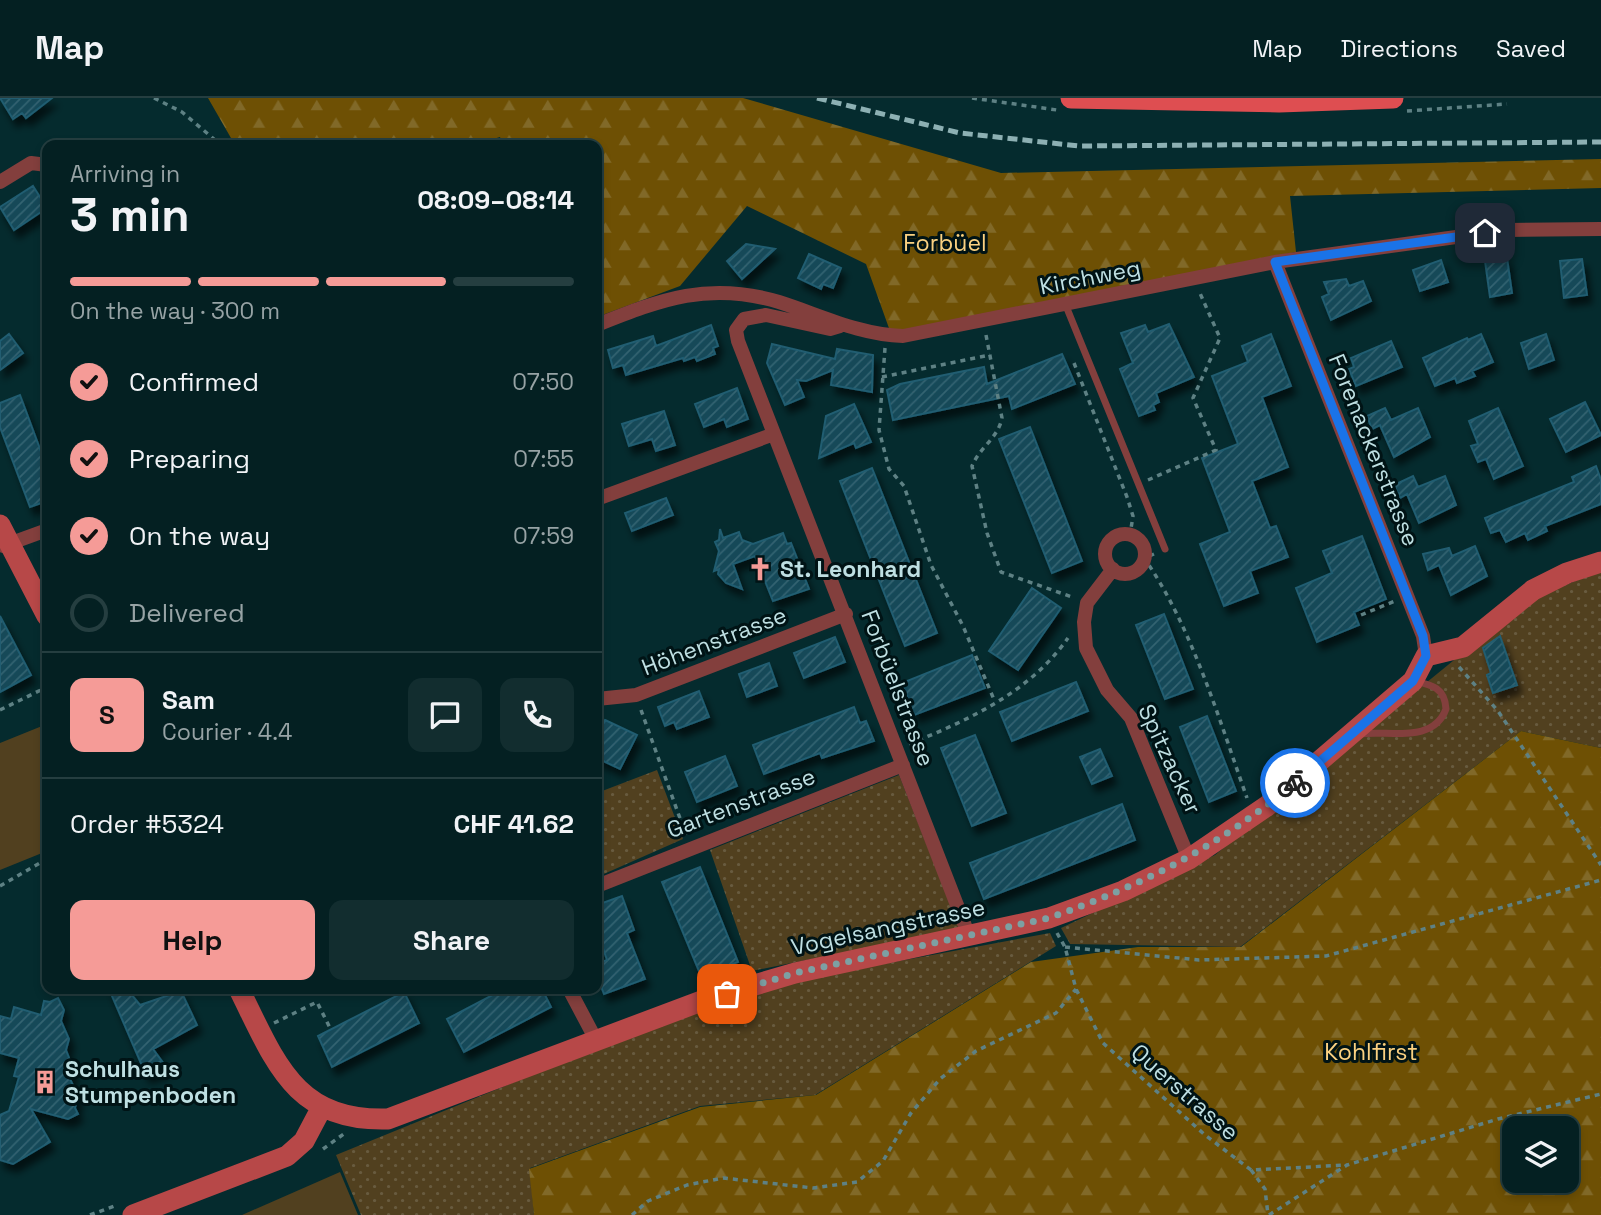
<!DOCTYPE html>
<meta charset="utf-8">
<style>
:root{--surface:#042022;--page:#122d2f;--text:#f1f3f6;--muted:#97a3a5;--line:#253e40;--accent:#f59b97}
body{margin:0;font-family:"Space Grotesk",sans-serif;background:var(--page);color:var(--text);height:100vh;display:flex;flex-direction:column;font-size:26px;white-space:nowrap}
*{box-sizing:border-box;margin:0}
p{font-size:23px;color:var(--muted)}
.icon{flex:none;width:38px;height:38px;fill:none;stroke:currentColor;stroke-width:2;stroke-linecap:round;stroke-linejoin:round}
.map{position:relative;flex:1;overflow:hidden}
.details{position:absolute;left:42px;top:42px;width:560px;height:854px;display:flex;flex-direction:column;background:var(--surface);border-radius:14px;box-shadow:0 4px 10px #0003,0 0 0 2px var(--line)}
.details>*{flex:none}
.fabs{position:absolute;left:1502px;top:1018px;display:grid;gap:14px}
.fabs a{display:grid;place-items:center;width:77px;height:77px;border-radius:14px;background:var(--surface);box-shadow:0 4px 10px #0003,0 0 0 2px var(--line);font-size:35px}
.pin{position:absolute;display:grid;place-items:center;width:60px;height:60px;color:#fff;margin:-30px;border-radius:14px;box-shadow:0 4px 10px #0006}
.courier{position:absolute;display:grid;place-items:center;width:70px;height:70px;margin:-35px;border:5px solid #1a73e8;border-radius:50%;background:#fff;color:#222;box-shadow:0 2px 9px #0007}
.summary em{font-style:normal;font-weight:600}
.summary div{display:flex;flex-direction:column-reverse}
.summary{display:flex;align-items:center;justify-content:space-between;height:119px;padding:0 28px}
h1{font-size:46px;font-weight:600;line-height:52px}
.bar{display:grid;grid-template-columns:repeat(4,1fr);gap:10px 7px;align-content:center;height:84px;padding:0 28px}
.bar i{height:9px;border-radius:5px;background:var(--line)}
.bar .on{background:var(--accent)}
.bar p{grid-column:span 4}
.line{display:flex;align-items:center;gap:18px;padding:0 28px;border-top:2px solid var(--line)}
.line div{flex:1}
.round{display:grid;place-items:center;flex:none;width:74px;height:74px;border-radius:14px;background:var(--page)}
ol{padding:0 28px;list-style:none}
li{display:flex;align-items:center;gap:21px;height:77px}
li p{margin-inline-start:auto}
li .icon{padding:7px;border-radius:50%;background:var(--accent);color:#111;stroke-width:4}
li:last-child{color:var(--muted)}
li i{width:38px;height:38px;border:4px solid var(--line);border-radius:50%}
.action{display:flex;gap:14px;margin-top:auto;padding:14px 28px}
.action a{flex:1;height:80px;border-radius:14px;background:var(--accent);color:#111;font-size:28px;font-weight:600;line-height:80px;text-align:center}
.action a+a{background:var(--page);color:var(--text)}
header{display:flex;align-items:center;gap:42px;box-sizing:border-box;height:98px;padding:0 35px;background:var(--surface);border-bottom:2px solid var(--line)}
header strong{font-size:33px}
nav{display:flex;gap:38px;margin-inline-start:auto;font-size:24px}
.map>svg:first-child{display:block}
.grass{fill:url(#grass-dots)}
.forest{fill:url(#forest-firs);fill-rule:evenodd}
.park{fill:#51401f}
.building{fill:url(#building-hatch);stroke:#205d71;stroke-width:2;filter:url(#shadow)}
.lines{fill:none;stroke-linecap:round;stroke-linejoin:round}
.path{stroke:#5e8184;stroke-width:3.5;stroke-dasharray:5 5;stroke-linecap:butt}
.lane{stroke:#833f3d;stroke-width:7}
.street{stroke:#833f3d;stroke-width:14}
.secondary{stroke:#b74848;stroke-width:21}
.primary{stroke:#de4e51;stroke-width:21}
.rail{stroke:#8db0b3;stroke-width:5;stroke-dasharray:10 5;stroke-linecap:butt}
.done{stroke:#7da0a3;stroke-width:7;stroke-dasharray:0 12.6}
.route{stroke:#1a73e8;stroke-width:9}
.labels{text-anchor:middle;dominant-baseline:central;stroke-width:6;stroke-linejoin:round;paint-order:stroke}
.park-label{font-size:23px;fill:#fad181;stroke:#001315}
.street-label{font-size:23px;fill:#bedfe2;stroke:#001315}
.poi-label{font-size:23px;font-weight:bold;fill:#bedfe2;stroke:#001315;text-anchor:start}
</style>
<header>
<strong>Map</strong>
<nav><a>Map</a><a>Directions</a><a>Saved</a></nav>
</header>
<div class="map">
<svg width="1601" height="1117" viewBox="0 0 1601 1117">
<defs>
<pattern id="grass-dots" width="8" height="8" patternUnits="userSpaceOnUse" patternTransform="scale(1.75)"><rect width="8" height="8" fill="#51401f"/><path d="M2 2h.1M6 6h.1" fill="none" stroke="#685b3f" stroke-width="1.8" stroke-linecap="round"/></pattern>
<pattern id="forest-firs" width="22" height="20" patternUnits="userSpaceOnUse" patternTransform="scale(1.75)"><rect width="22" height="20" fill="#6e5004"/><path d="M5 1l3.5 6h-7zM16 11l3.5 6h-7z" fill="#816928"/></pattern>
<pattern id="building-hatch" width="6" height="6" patternUnits="userSpaceOnUse" patternTransform="scale(1.75)"><rect width="6" height="6" fill="#144959"/><path d="M-1 1l2-2M0 6l6-6M5 7l2-2" fill="none" stroke="#346371"/></pattern>
<filter id="shadow"><feDropShadow dx="4.5" dy="8" stdDeviation="3.5" flood-color="#0009"/></filter>
</defs>
<rect width="100%" height="100%" fill="#052b2e"/>
<path class="grass" d="M1601,472V650L1521,633L1240,849L1070,846L1061,830L1215,757L1524,505Z
M657,672L683,741L597,779V695Z
M899,677L960,831L752,873L710,752Z
M1050,835L1056,848L815,997L700,1008L530,1070L534,1117H361L336,1057L652,928L792,883Z"/>
<path class="forest" d="M208,0H743L1001,75L1601,61V90L1290,98L1296,154L929,231L890,233L866,166L747,108L680,188L597,219V47H503L500,39L473,47H235Z
M1521,633L1601,650V1117H534L529,1071L700,1009L816,997L1031,864L1138,849H1241ZM1514,1031H1566V1083H1514Z"/>
<path class="park" d="M47,626V753L0,772V645Z
M340,1074L358,1117H242Z"/>
<path class="building" d="M0,0H52L26,20L22,15L13,21Z
M33,88L47,110L14,132L0,109Z
M746,146L775,151L742,181L727,163Z
M809,156L841,170L833,190L823,186L821,191L798,180Z
M1507,160L1512,195L1490,199L1485,163Z
M1582,161L1587,197L1564,200L1560,163Z
M1441,162L1448,184L1420,193L1413,172Z
M1346,181L1349,188L1363,183L1371,203L1331,222L1322,199L1329,196L1324,184Z
M1169,226L1194,279L1156,295L1159,304L1153,307L1155,312L1139,318L1120,271L1133,265L1121,235L1145,227L1148,234Z
M711,227L718,248L713,250L715,256L697,263L695,259L684,263L683,260L626,277L623,267L613,270L608,252L653,238L656,248Z
M9,236L23,255L0,272V243Z
M1271,236L1291,288L1262,299L1288,369L1252,383L1270,430L1276,428L1288,459L1250,473L1258,495L1224,508L1200,446L1230,434L1202,360L1238,346L1212,278L1248,264L1242,248Z
M1481,236L1493,264L1472,273L1475,278L1457,285L1455,280L1435,288L1423,260L1467,240L1468,242Z
M1546,236L1554,262L1529,271L1521,245Z
M1391,243L1402,269L1356,288L1349,271L1354,269L1351,260Z
M772,246L835,261L837,251L873,257L872,294L831,287L833,272L806,283L797,282L804,299L785,307L767,265Z
M1062,256L1075,286L1012,311L1009,298L893,322L887,292L900,286L984,269L987,286Z
M737,290L748,321L727,329L724,321L704,329L695,306Z
M20,297L47,370V403L30,409L0,329V305Z
M1585,304L1601,337L1566,354L1550,321Z
M854,306L871,344L856,350L854,345L819,360L826,318Z
M1385,310L1391,322L1418,310L1430,339L1394,359L1380,327L1372,331L1367,318Z
M1498,310L1523,368L1494,381L1486,361L1478,364L1471,348L1478,346L1469,323Z
M664,313L675,347L656,353L652,341L629,348L622,326Z
M1030,329L1082,463L1052,475L999,341Z
M1596,368L1601,382V406L1545,428L1547,433L1528,442L1525,435L1506,444L1500,432L1491,435L1485,420L1574,384L1572,379Z
M872,370L937,535L905,548L840,383Z
M1413,378L1418,389L1445,378L1456,407L1419,425L1407,396L1400,400L1394,387Z
M666,400L673,417L632,433L625,415Z
M720,431L723,440L739,434L742,442L753,446L783,435L787,446L791,445L809,491L773,503L755,458L733,466L742,491L726,485L718,476L719,471L714,473L719,453L715,444L719,442Z
M1362,438L1386,501L1354,514L1359,527L1317,544L1296,490L1332,475L1323,453Z
M1475,448L1487,478L1451,497L1439,467L1428,472L1423,456L1449,450L1452,458Z
M1032,490L1061,510L1018,572L989,553Z
M1164,516L1193,591L1165,601L1136,527Z
M0,518L31,577L0,594Z
M1500,538L1517,587L1493,595L1487,577L1491,575L1483,550Z
M835,539L845,564L804,580L794,555Z
M972,557L985,590L914,617L902,585Z
M769,565L777,588L747,599L739,576Z
M1076,584L1088,613L1012,643L1000,614Z
M699,593L709,619L677,631L674,624L665,628L658,609Z
M854,609L860,625L866,623L874,643L822,660L820,655L764,676L753,647Z
M1207,618L1236,693L1209,704L1180,629Z
M605,622L637,637L620,671L597,660V638Z
M975,637L1006,715L972,728L941,650Z
M1100,651L1112,678L1092,686L1080,659Z
M725,658L737,688L697,704L685,674Z
M1122,706L1135,742L984,801L970,765Z
M700,769L738,864L701,878L662,784Z
M622,798L634,832L627,835L645,881L604,896L597,878V866L607,862L597,833V807Z
M109,891H127L140,907L181,893L197,927L153,951L167,970L146,977Z
M504,891H542L551,909L464,954L447,921Z
M404,894L419,925L332,969L318,938Z
M58,900L64,912L61,923L69,941L66,952L73,970L70,981L78,998L75,1010L78,1016L68,1021L31,1011L50,1044L13,1066L0,1062V1017L9,1013L19,979L14,978L19,960L0,955V918L11,921L14,909L41,917L44,903L50,904Z"/>
<g class="lines">
<path class="path" d="M154,0L182,14L221,47
M972,0L1057,12
M1407,13L1507,6
M986,237L1002,320C998,340 980,349 972,368L987,435L1001,474L1072,499
M885,250L879,332L889,371L904,388L931,467L963,528L995,604
M1074,265L1127,399L1133,418L1130,437
M882,279L990,257
M1148,382L1216,352L1193,300L1220,240L1199,193
M1154,456L1144,460C1191,526 1220,624 1247,700
M1361,517L1395,503
M1459,569L1498,613L1601,767
M0,612L47,589
M641,612L686,737
M909,646C969,622 1030,594 1068,540
M0,788L47,761
M1057,835L1065,849L1076,891L1103,945L1205,1037L1251,1072L1347,1067
M1065,849L1199,862L1326,858L1601,782
M274,925L317,904L331,932
M323,1051L345,1035
M1251,1072L1265,1091L1268,1117
M90,1117L117,1107
M632,1117L648,1103L687,1087L723,1080L813,1090L857,1084L883,1063L911,1015L940,981L976,953L1056,915L1076,891
M1269,1117L1347,1067L1498,1021L1601,996"/>
<path class="lane" d="M1066,208L1165,451
M1359,636C1389,632 1433,646 1446,611C1445,590 1432,587 1415,583"/>
<path class="street" d="M0,84L31,65L47,67
M1275,164L1423,538L1426,558
M597,227C662,201 709,183 779,204C820,217 860,237 903,238L1275,164L1507,132L1601,131
M840,228L830,231L766,217L744,221L736,232L738,243L969,838
M597,401L774,336
M1105 456a20 20 0 1 1 40 0a20 20 0 1 1-40 0Z
M3,448L47,432
M1113,471L1087,505L1084,524L1086,550L1107,592L1131,620L1189,761
M597,601L636,597L846,516
M597,788L903,667
M569,891L596,942"/>
<path class="secondary" d="M0,427L47,518
M239,891C275,963 294,1024 388,1021L704,902L795,875L1049,820L1123,793L1189,761L1267,708L1413,583L1426,558L1463,549L1533,492L1567,475L1601,464
M133,1117L287,1058L304,1043L322,1009"/>
<path class="primary" d="M1071,0L1279,4L1393,0"/>
<path class="rail" d="M817,0L960,35L1079,48L1601,44"/>
</g>
<g class="lines">
<path class="done" d="M727,896L795,875L1049,820C1145,786 1216,750 1295,685"/>
<path class="route" d="M1295,685L1413,583L1426,558L1423,538L1275,164L1485,135"/>
</g>
<defs>
<g id="church-bare" transform="scale(1.89)"><path d="M-1.2-6h2.4v3.5h3.3v2.4h-3.3V6h-2.4V-.1h-3.3v-2.4h3.3Z" fill="#f59b97" stroke="#001315" stroke-width="2.5" paint-order="stroke"/></g>
<g id="building-bare" transform="scale(1.89)"><path d="M-4-6H4V6H1V3H-1V6H-4ZM-2.5-4.3h1.7v1.8h-1.7ZM.8-4.3h1.7v1.8H.8ZM-2.5-1h1.7V.8h-1.7ZM.8-1h1.7V.8H.8Z" fill="#f59b97" stroke="#001315" stroke-width="2.5" paint-order="stroke"/></g>
</defs>
<g fill-rule="evenodd">
<use href="#church-bare" x="760" y="471"/>
<use href="#building-bare" x="45" y="984"/>
</g>
<g class="labels">
<g class="park-label">
<text x="945" y="145">Forbüel</text>
<text x="1371" y="954">Kohlfirst</text>
</g>
<g class="street-label">
<text transform="translate(1090 179) rotate(-11)">Kirchweg</text>
<text transform="translate(1374 352) rotate(68)">Forenackerstrasse</text>
<text transform="translate(714 543) rotate(-21)">Höhenstrasse</text>
<text transform="translate(898 590) rotate(69)">Forbüelstrasse</text>
<text transform="translate(1170 661) rotate(65)">Spitzacker</text>
<text transform="translate(741 705) rotate(-21)">Gartenstrasse</text>
<text transform="translate(888 829) rotate(-12)">Vogelsangstrasse</text>
<text transform="translate(1185 994) rotate(41)">Querstrasse</text>
</g>
<g class="poi-label">
<text x="780" y="471">St. Leonhard</text>
<text x="65" y="971">Schulhaus<tspan x="65" dy="26">Stumpenboden</tspan></text>
</g>
</g>
</svg>
<div class="fabs">
<a><svg class="icon" aria-label="layers" viewBox="0 0 24 24"><path d="M12 4l9 5-9 5-9-5zM3 14l9 5 9-5"/></svg></a>
</div>
<div class="pin" style="left:727px;top:896px;background:#ea580c"><svg class="icon" aria-label="bag" viewBox="0 0 24 24"><path d="M5 8h14l-1 12H6zM9 8a3 3 0 0 1 6 0"/></svg></div>
<div class="pin" style="left:1485px;top:135px;background:#1f2937"><svg class="icon" aria-label="home" viewBox="0 0 24 24"><path d="M3 11l9-7 9 7M6 9v11h12V9"/></svg></div>
<div class="courier" style="left:1295px;top:685px"><svg class="icon" aria-label="bike" viewBox="0 0 24 24"><circle cx="6" cy="16" r="4"/><circle cx="18" cy="16" r="4"/><path d="M6 16l4-8h5l3 8M10 8l3 8H6M13 5h3"/></svg></div>
<section class="details">
<div class="summary"><div><h1>3 min</h1><p>Arriving in</p></div><em>08:09–08:14</em></div>
<div class="bar"><i class="on"></i><i class="on"></i><i class="on"></i><i></i><p>On the way · 300 m</p></div>
<ol>
<li><svg class="icon" aria-label="check" viewBox="0 0 24 24"><path d="M5 12l5 5 9-10"/></svg>Confirmed<p>07:50</p></li>
<li><svg class="icon" aria-label="check" viewBox="0 0 24 24"><path d="M5 12l5 5 9-10"/></svg>Preparing<p>07:55</p></li>
<li><svg class="icon" aria-label="check" viewBox="0 0 24 24"><path d="M5 12l5 5 9-10"/></svg>On the way<p>07:59</p></li>
<li><i></i>Delivered</li>
</ol>
<div class="line" style="height:126px"><b class="round" style="background:var(--accent);color:#111">S</b><div><b>Sam</b><p>Courier · 4.4</p></div><a class="round"><svg class="icon" aria-label="chat" viewBox="0 0 24 24"><path d="M4 5h16v11H9l-5 4z"/></svg></a><a class="round"><svg class="icon" aria-label="phone" viewBox="0 0 24 24"><path d="M5 4h4l2 5-3 2q2 4 5 5l2-3 5 2v4C11 20 4 13 5 4z"/></svg></a></div>
<div class="line" style="height:91px"><div>Order #5324</div><b>CHF 41.62</b></div>
<div class="action"><a>Help</a><a>Share</a></div>
</section>
</div>
